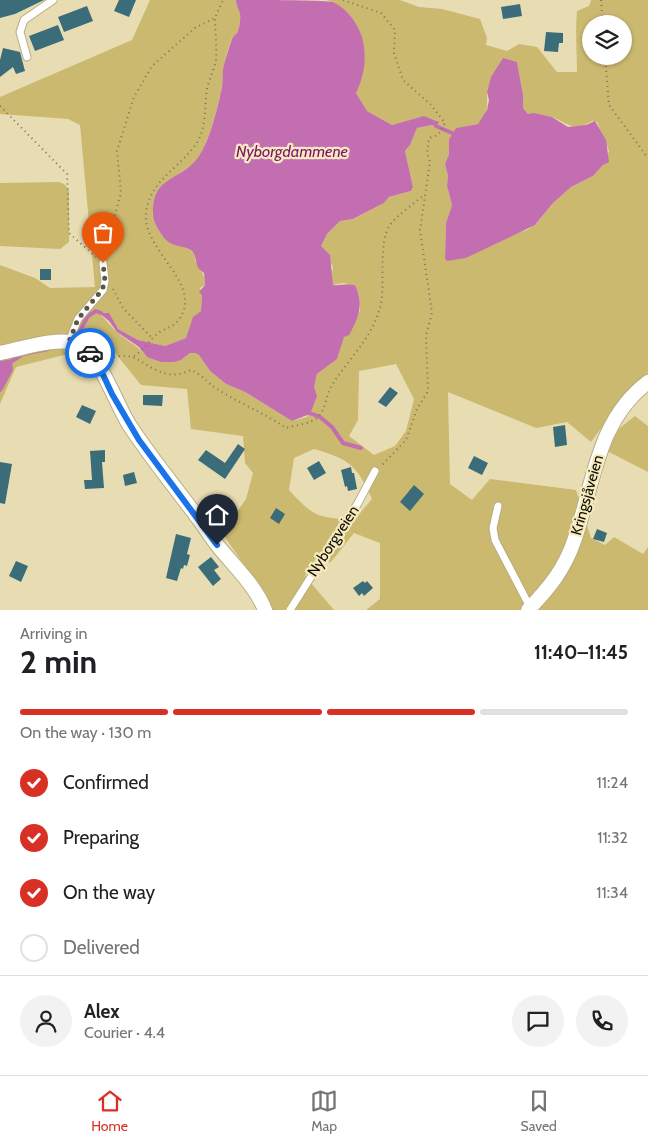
<!DOCTYPE html>
<meta charset="utf-8">
<style>
:root{--surface:#fff;--page:#f2f2f2;--text:#202124;--muted:#757577;--line:#e0e0e0;--accent:#d93025}
body{margin:0;font-family:Cabin,sans-serif;background:var(--page);color:var(--text);height:100vh;display:flex;flex-direction:column;font-size:19px;white-space:nowrap}
*{box-sizing:border-box;margin:0}
p{font-size:16px;color:var(--muted)}
.icon{flex:none;width:28px;height:28px;fill:none;stroke:currentColor;stroke-width:2;stroke-linecap:round;stroke-linejoin:round}
.map{position:relative;height:610px;overflow:hidden}
.sheet{display:flex;flex-direction:column;background:var(--surface);flex:1}
.sheet>*{flex:none}
.controls{position:absolute;left:582px;top:15px;display:grid;gap:10px}
.controls a{display:grid;place-items:center;width:50px;height:50px;border-radius:50%;background:var(--surface);box-shadow:0 1px 4px #0004;font-size:25px}
.pin{position:absolute;display:grid;place-items:center;width:42px;height:42px;color:#fff;margin:-51px -21px;border-radius:50% 50% 50% 0;rotate:-45deg;box-shadow:0 0 5px #0007}
.pin .icon{rotate:45deg}
.courier{position:absolute;display:grid;place-items:center;width:50px;height:50px;margin:-25px;border:4px solid #1a73e8;border-radius:50%;background:#fff;color:#222;box-shadow:0 1px 6px #0007}
.overview em{font-style:normal;font-weight:800}
.overview div{display:flex;flex-direction:column-reverse}
.overview{display:flex;align-items:center;justify-content:space-between;height:85px;padding:0 20px}
h1{font-size:32px;font-weight:800;line-height:38px}
.bar{display:grid;grid-template-columns:repeat(4,1fr);gap:8px 5px;align-content:center;height:60px;padding:0 20px}
.bar i{height:6px;border-radius:4px;background:var(--line)}
.bar .current{background:var(--accent)}
.bar p{grid-column:span 4}
.line{display:flex;align-items:center;gap:12px;padding:0 20px;border-top:1px solid var(--line)}
.line div{flex:1}
.round{display:grid;place-items:center;flex:none;width:52px;height:52px;border-radius:26px;background:var(--page)}
ol{padding:0 20px;list-style:none}
li{display:flex;align-items:center;gap:15px;height:55px}
li p{margin-inline-start:auto}
li .icon{padding:5px;border-radius:50%;background:var(--accent);color:#fff;stroke-width:4}
li:last-child{color:var(--muted)}
li i{width:28px;height:28px;border:2px solid var(--line);border-radius:50%}
.tab-bar{display:flex;justify-content:space-around;align-items:center;height:70px;border-top:1px solid var(--line);background:var(--surface);font-size:14px;color:var(--muted)}
.tab-bar a{display:grid;justify-items:center;gap:2px}
.tab-bar .current{color:var(--accent)}
.map>svg:first-child{display:block}
.green{fill:#cbb970;fill-rule:evenodd}
.water{fill:#c36eb1}
.lines{fill:none;stroke-linecap:round;stroke-linejoin:round}
.stream{stroke:#c36eb1;stroke-width:4}
.building{fill:#3a6d79}
.service-casing{stroke:#b7ad83;stroke-width:9}
.minor-casing{stroke:#b7ad83;stroke-width:16}
.path{stroke:#7b7459;stroke-width:2;stroke-dasharray:1 4;stroke-linecap:butt}
.service{stroke:#fff;stroke-width:7}
.minor{stroke:#fff;stroke-width:14}
.done{stroke:#5c553f;stroke-width:5;stroke-dasharray:0 9}
.route{stroke:#1a73e8;stroke-width:6}
.labels{text-anchor:middle;dominant-baseline:central;stroke-width:4.5;stroke-linejoin:round;paint-order:stroke}
.street-label{font-size:15px;fill:#100c01;stroke:#f5eabe}
.water-label{font-size:16px;font-style:italic;fill:#7c126c;stroke:#f5eabe}
</style>
<div class="map">
<svg width="648" height="610" viewBox="0 0 648 610">
<rect width="100%" height="100%" fill="#e8ddb2"/>
<path class="green" d="M150,0H236C236,6 239,9 240,14C241,18 239,29 237,33C235,35 233,36 232,38C228,46 227,56 224,64C222,71 223,79 222,86C218,106 210,138 200,155C187,176 159,176 154,202C154,207 152,213 153,217C162,248 177,239 194,253C196,269 204,267 205,285L200,288L202,295L201,311L194,317L186,338L165,346L138,340L118,329L106,312H98C105,318 111,327 118,333C128,342 138,345 147,357L181,360L190,353H195L199,355L210,371L226,384L245,392L292,421L307,417L317,374L337,359L344,336L360,311L359,295L355,285L343,283L333,285L331,279L333,267L321,246L327,234L340,221L354,219L384,203L389,197L411,191L413,187L405,151L410,145L417,128L432,125L436,120L418,118L392,125L367,111L356,93L333,2L326,0H400L419,7L442,9L480,19L487,38L486,45L507,51L519,44L537,47L557,72H577C577,52 575,31 577,11L589,6L591,0H648V373L618,405L591,442L567,422L536,428L448,392L450,484L472,500L490,479L576,490L591,538L605,545L614,537L643,554L648,547V610H366L380,599V543L354,533L331,562L315,560L305,576L334,610H268L259,586L222,533L246,499L253,473L245,463L243,436L191,429L187,389L141,385L108,344L16,367L0,404V265L35,278L50,288L95,287L80,125L68,119L0,114V97L132,40ZM591,24H624V56H591ZM517,62L523,95V108L528,114C535,115 545,115 552,117C568,123 573,133 592,121L597,122L609,151L603,165L593,176L571,187L553,203L537,223L527,230L506,237L466,258H445L446,223L452,205L447,186L448,176L445,164L449,154V139L456,128L478,124C489,111 487,108 487,93C487,88 491,82 491,77ZM396,364L414,399L406,431L395,446L374,455L349,436L358,420L359,371ZM314,449C349,459 357,465 372,499L354,520C317,517 315,518 289,490L294,458Z
M59,182L64,184L69,190V242L60,249L0,246V183Z
M635,416L648,426V472L607,451L611,435Z"/>
<path class="water" d="M236,0C253,0 321,0 333,2C347,9 357,22 362,37C367,57 365,74 356,93L367,111L392,125L424,116L439,122L436,126L432,125L417,128L410,145L405,151L413,187L411,191L389,197L384,203L353,219L340,221L327,234L321,246L330,255L333,285C340,286 345,283 355,285C364,304 359,317 349,335L344,337L337,359L317,374L314,387L317,396L310,414L292,421L245,392L226,384L210,371L199,355L195,353H190L181,360L174,362H161L147,357L139,347L117,332L109,321L98,312L109,313L118,329L138,340L165,346L186,338L193,317L201,311L202,295L199,292L205,285L204,273L198,268C196,263 196,255 192,251C186,246 177,247 170,243C163,239 153,223 153,215C151,174 182,182 199,156C210,140 218,106 222,87C223,79 222,71 224,64C227,56 229,46 232,39C233,36 235,35 237,33C239,30 241,18 240,14C239,9 236,6 236,0Z
M503,58L517,62L523,95V108L528,114L534,113L552,117L568,127L586,125L595,121L606,140L609,162L603,165L593,176L571,187L553,203L535,225L466,258L447,261L445,258L446,223L452,205L447,186L448,176L445,164L449,154V139L456,128L478,124L487,110L489,100L487,92L491,77Z
M8,360L12,361L13,370L2,391L0,392V361Z"/>
<g class="lines">
<path class="stream" d="M436,126L452,133
M77,336L88,316L96,311L101,313
M0,364L12,361L23,354L48,349
M307,412L320,417L332,427L343,443L361,448"/>
</g>
<path class="building" d="M0,0H44L15,14L0,18Z
M119,0H136L129,17L114,11Z
M520,4L522,16L503,19L501,7Z
M87,6L93,21L64,32L58,17Z
M58,25L64,40L35,51L29,36Z
M546,32L563,33V43H559L558,52L544,51Z
M3,48L20,52L25,71L16,74L13,67L0,77V60Z
M40,269H51V280H40Z
M390,387L398,393L386,407L378,402Z
M143,395H163L162,406L143,405Z
M82,405L96,411L90,424L76,417Z
M565,425L567,445L555,447L553,427Z
M238,444L245,449L225,479L198,460L206,450L225,463Z
M105,450V462H102L104,488L85,489L84,480H92L90,451Z
M474,456L488,463L482,475L468,468Z
M319,461L326,473L314,480L307,468Z
M0,462L12,464L5,504L0,503Z
M351,467L352,473H354L357,489L348,491L347,486L345,487L341,470Z
M134,472L137,483L125,486L123,475Z
M414,485L424,494L410,511L400,502Z
M276,508L285,514L279,524L270,518Z
M597,529L607,533L604,542L593,539Z
M176,534L191,538L187,554L190,555L187,566L184,565L183,569L181,568L177,581L166,578Z
M211,557L219,567L214,570L221,579L213,586L198,567Z
M16,561L28,566L21,582L9,576Z
M363,581L365,583L367,581L373,588L364,596L362,593L359,596L353,588Z"/>
<g class="lines">
<g class="service-casing">
<path id="service" d="M27,57L20,32L24,20L53,0
M69,342L78,319L103,290L105,281L103,263
M498,506L493,528L495,540L530,607
M290,610L358,503L375,471"/>
</g>
<g class="minor-casing">
<path id="minor" d="M0,353C21,349 58,336 78,344C99,352 117,407 130,426C151,458 175,487 198,518C205,527 211,537 218,546C234,566 255,585 265,610
M528,610C549,588 564,570 574,541C594,485 596,421 648,382"/>
</g>
<path class="path" d="M343,0L381,13L395,30L394,53L403,80L431,105L445,123L438,135L429,138L427,153L430,162L420,230L432,313L426,335L428,391L417,409L406,440L381,466
M601,0L603,24
M605,56L609,105L648,158
M0,106L67,174L69,233L96,257
M104,254L121,193L117,151L134,97L152,66L195,28L215,18L223,0
M113,289L123,308L152,338
M134,356C143,351 148,342 156,335C162,329 172,328 178,321C206,285 142,251 146,213C149,181 180,168 196,144C207,128 204,107 207,89C209,79 214,70 216,60C217,46 215,32 215,18
M109,359C137,348 143,369 168,374C176,376 184,373 191,370C204,376 206,382 217,389C239,403 264,413 286,428C296,425 311,424 318,417C326,409 326,394 332,385C349,358 373,338 381,304C385,284 378,242 390,225C397,215 415,203 424,195"/>
<use href="#service" class="service"/>
<use href="#minor" class="minor"/>
</g>
<g class="lines">
<path class="done" d="M90,353L79,344L69,342L78,319L102,290L105,281L103,263"/>
<path class="route" d="M90,353L98,364L112,394L139,440L217,545"/>
</g>
<g class="labels">
<g class="street-label">
<text transform="translate(587 495) rotate(-74)">Kringsjåveien</text>
<text transform="translate(333 541) rotate(-57)">Nyborgveien</text>
</g>
<g class="water-label">
<text x="292" y="151">Nyborgdammene</text>
</g>
</g>
</svg>
<div class="controls">
<a><svg class="icon" aria-label="layers" viewBox="0 0 24 24"><path d="M12 4l9 5-9 5-9-5zM3 14l9 5 9-5"/></svg></a>
</div>
<div class="pin" style="left:103px;top:263px;background:#ea580c"><svg class="icon" aria-label="bag" viewBox="0 0 24 24"><path d="M5 8h14l-1 12H6zM9 8a3 3 0 0 1 6 0"/></svg></div>
<div class="pin" style="left:217px;top:545px;background:#1f2937"><svg class="icon" aria-label="home" viewBox="0 0 24 24"><path d="M3 11l9-7 9 7M6 9v11h12V9"/></svg></div>
<div class="courier" style="left:90px;top:353px"><svg class="icon" aria-label="car" viewBox="0 0 24 24"><path d="M5 17H2v-5l4-1 3-4h7l3 4 3 1v5h-3M9 17h6M6 11h13"/><circle cx="7" cy="17" r="2"/><circle cx="17" cy="17" r="2"/></svg></div>
</div>
<section class="sheet">
<div class="overview"><div><h1>2 min</h1><p>Arriving in</p></div><em>11:40–11:45</em></div>
<div class="bar"><i class="current"></i><i class="current"></i><i class="current"></i><i></i><p>On the way · 130 m</p></div>
<ol>
<li><svg class="icon" aria-label="check" viewBox="0 0 24 24"><path d="M5 12l5 5 9-10"/></svg>Confirmed<p>11:24</p></li>
<li><svg class="icon" aria-label="check" viewBox="0 0 24 24"><path d="M5 12l5 5 9-10"/></svg>Preparing<p>11:32</p></li>
<li><svg class="icon" aria-label="check" viewBox="0 0 24 24"><path d="M5 12l5 5 9-10"/></svg>On the way<p>11:34</p></li>
<li><i></i>Delivered</li>
</ol>
<div class="line" style="height:90px"><a class="round"><svg class="icon" aria-label="person" viewBox="0 0 24 24"><circle cx="12" cy="8" r="4"/><path d="M4 21q1-7 8-7t8 7"/></svg></a><div><b>Alex</b><p>Courier · 4.4</p></div><a class="round"><svg class="icon" aria-label="chat" viewBox="0 0 24 24"><path d="M4 5h16v11H9l-5 4z"/></svg></a><a class="round"><svg class="icon" aria-label="phone" viewBox="0 0 24 24"><path d="M5 4h4l2 5-3 2q2 4 5 5l2-3 5 2v4C11 20 4 13 5 4z"/></svg></a></div>
</section>
<nav class="tab-bar">
<a class="current"><svg class="icon" aria-label="home" viewBox="0 0 24 24"><path d="M3 11l9-7 9 7M6 9v11h12V9"/></svg>Home</a>
<a><svg class="icon" aria-label="map" viewBox="0 0 24 24"><path d="M3 6l6-2 6 2 6-2v14l-6 2-6-2-6 2zM9 4v14M15 6v14"/></svg>Map</a>
<a><svg class="icon" aria-label="saved" viewBox="0 0 24 24"><path d="M7 4h10v16l-5-4-5 4z"/></svg>Saved</a>
</nav>
